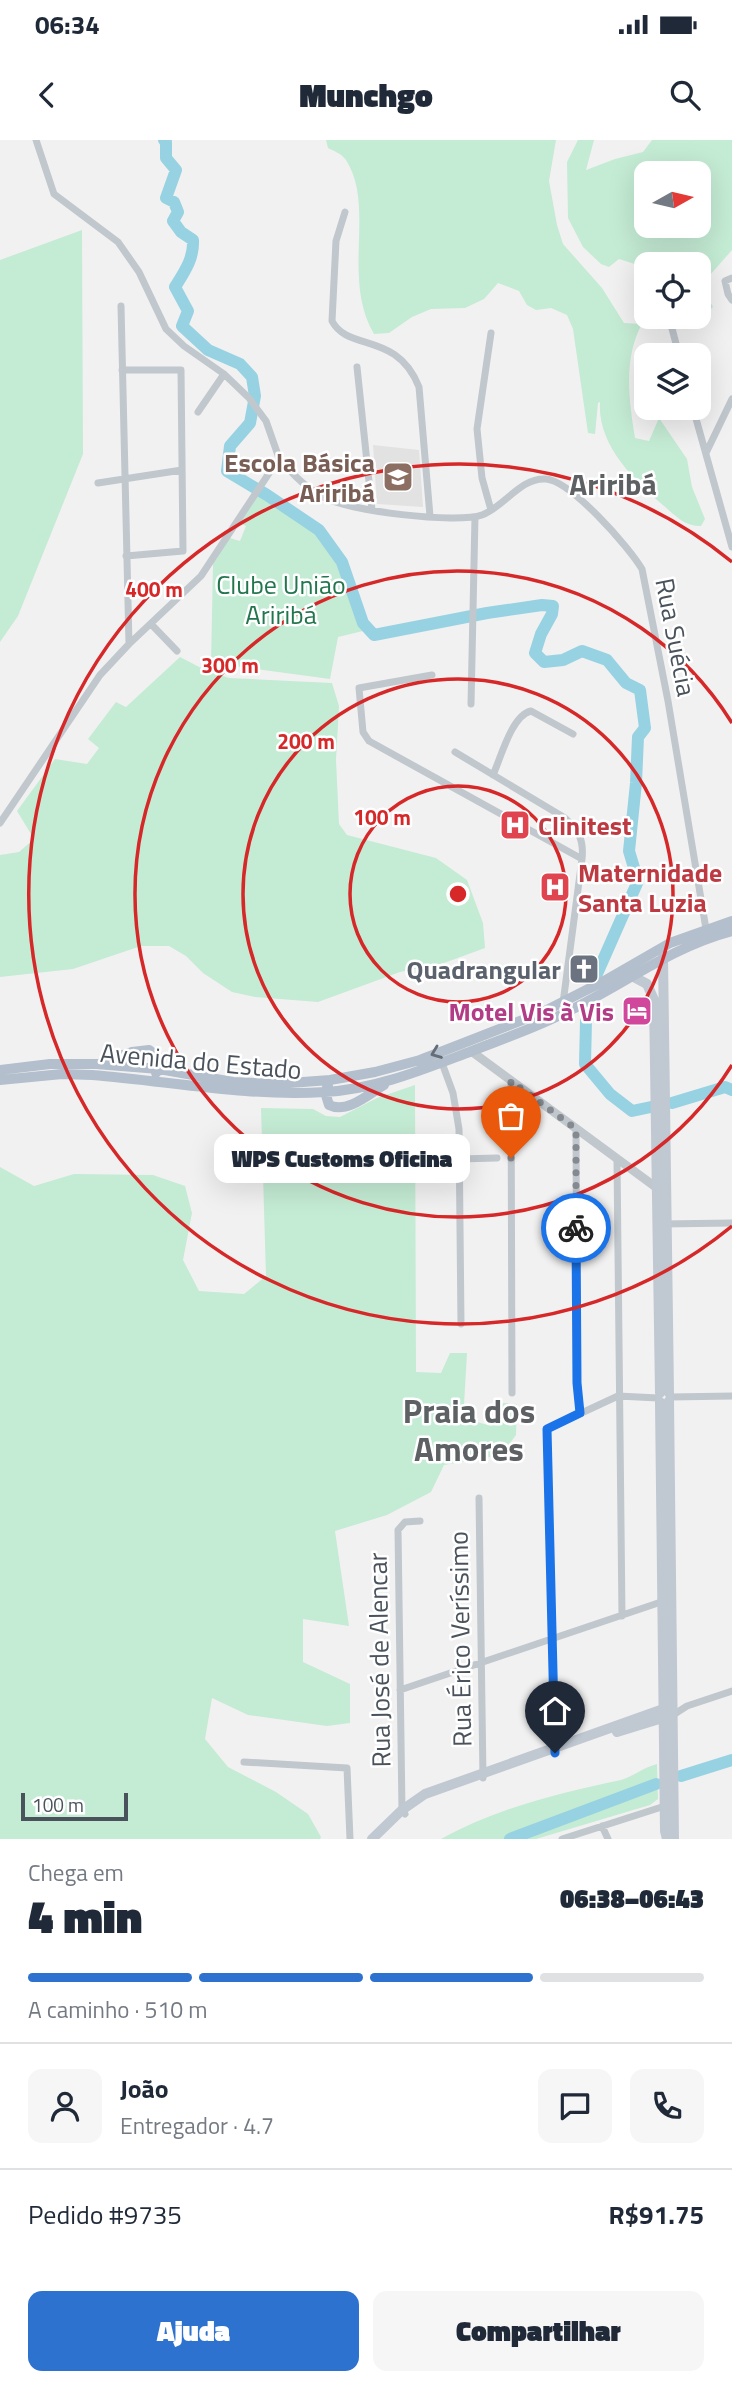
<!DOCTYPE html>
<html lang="pt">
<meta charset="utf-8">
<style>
:root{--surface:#fff;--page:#f6f6f7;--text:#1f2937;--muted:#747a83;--line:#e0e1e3;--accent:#2e72cf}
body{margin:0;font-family:"Titillium Web",sans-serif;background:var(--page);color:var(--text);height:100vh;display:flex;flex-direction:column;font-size:26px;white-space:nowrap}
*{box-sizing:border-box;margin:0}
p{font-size:23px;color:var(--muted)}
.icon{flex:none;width:38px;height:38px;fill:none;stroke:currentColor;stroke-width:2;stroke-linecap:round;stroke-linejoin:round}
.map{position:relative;height:1699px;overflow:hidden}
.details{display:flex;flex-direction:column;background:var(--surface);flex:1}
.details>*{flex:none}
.needle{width:46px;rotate:82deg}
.controls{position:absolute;left:634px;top:21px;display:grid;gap:14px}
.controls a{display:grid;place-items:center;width:77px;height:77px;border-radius:14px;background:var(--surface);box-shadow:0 7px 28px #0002;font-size:35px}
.scale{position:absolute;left:21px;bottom:18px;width:107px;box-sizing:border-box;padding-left:7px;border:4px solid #4a535c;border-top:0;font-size:19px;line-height:24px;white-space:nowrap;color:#4a535c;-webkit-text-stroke:5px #fff;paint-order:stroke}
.pin{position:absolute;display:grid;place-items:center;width:60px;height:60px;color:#fff;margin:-72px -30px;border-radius:50% 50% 50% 0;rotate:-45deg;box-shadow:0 0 7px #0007}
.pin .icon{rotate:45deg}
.courier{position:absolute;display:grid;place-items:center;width:70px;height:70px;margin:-35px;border:5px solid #1a73e8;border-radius:50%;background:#fff;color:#222;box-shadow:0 2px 9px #0007}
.bubble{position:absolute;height:49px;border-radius:14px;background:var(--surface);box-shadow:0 7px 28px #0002;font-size:23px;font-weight:800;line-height:49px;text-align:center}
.headline em{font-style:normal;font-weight:800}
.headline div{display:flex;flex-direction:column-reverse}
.headline{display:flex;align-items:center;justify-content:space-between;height:119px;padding:0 28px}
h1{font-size:46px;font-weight:800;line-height:52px}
.bar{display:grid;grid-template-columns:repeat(4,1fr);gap:10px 7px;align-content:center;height:84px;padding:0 28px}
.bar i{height:9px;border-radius:5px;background:var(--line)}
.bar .current{background:var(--accent)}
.bar p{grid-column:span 4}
.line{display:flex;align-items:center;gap:18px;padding:0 28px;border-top:2px solid var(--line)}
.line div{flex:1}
.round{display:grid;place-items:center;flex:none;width:74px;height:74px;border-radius:14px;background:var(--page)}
.button{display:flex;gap:14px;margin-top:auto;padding:14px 28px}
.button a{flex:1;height:80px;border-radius:14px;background:var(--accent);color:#fff;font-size:28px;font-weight:800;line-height:80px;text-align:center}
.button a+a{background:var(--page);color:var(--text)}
.status{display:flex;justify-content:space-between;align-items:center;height:49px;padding:0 35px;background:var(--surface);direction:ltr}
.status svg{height:19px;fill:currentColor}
header{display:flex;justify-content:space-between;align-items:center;height:91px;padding:0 28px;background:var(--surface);font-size:32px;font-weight:800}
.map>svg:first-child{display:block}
.education{fill:#e3e2e2}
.green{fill:#c4ebd4;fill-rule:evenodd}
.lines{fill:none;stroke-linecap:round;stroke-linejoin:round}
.river{stroke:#97d2e2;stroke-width:12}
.minor{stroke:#c0c7cd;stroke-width:7}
.tertiary{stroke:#c0c7cd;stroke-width:9}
.secondary{stroke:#c0c8d2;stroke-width:10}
.primary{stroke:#b3bfcc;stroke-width:10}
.oneway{stroke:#646e78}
.done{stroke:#858a90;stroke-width:7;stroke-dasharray:0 12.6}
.route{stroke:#1a73e8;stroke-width:9}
.ring{fill:none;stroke:#d62828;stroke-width:3.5}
.labels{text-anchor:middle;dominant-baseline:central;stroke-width:5;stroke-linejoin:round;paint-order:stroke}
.education-label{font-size:26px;font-weight:bold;fill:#785e54;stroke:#fff;text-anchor:end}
.park-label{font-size:26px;fill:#22764d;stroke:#fff}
.street-label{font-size:26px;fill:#4a535c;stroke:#fff}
.health-label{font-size:26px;font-weight:bold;fill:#be3a42;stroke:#fff;text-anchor:start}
.worship-label{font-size:26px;font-weight:bold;fill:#5b616d;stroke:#fff;text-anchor:end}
.hotel-label{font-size:26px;font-weight:bold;fill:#b23c85;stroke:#fff;text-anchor:end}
.quarter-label{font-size:30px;font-weight:bold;fill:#5e6164;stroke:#fff}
.district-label{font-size:33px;font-weight:bold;fill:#5e6164;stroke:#fff}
.centre{fill:#d62828;stroke:#fff;stroke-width:3.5}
.ring-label{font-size:21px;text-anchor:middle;font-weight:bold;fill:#d62828;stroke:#fff;stroke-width:5;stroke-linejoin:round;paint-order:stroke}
</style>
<div class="status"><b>06:34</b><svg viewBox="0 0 49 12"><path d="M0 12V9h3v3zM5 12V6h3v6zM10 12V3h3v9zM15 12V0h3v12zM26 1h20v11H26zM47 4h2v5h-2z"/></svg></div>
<header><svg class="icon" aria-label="back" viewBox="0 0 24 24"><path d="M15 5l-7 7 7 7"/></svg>Munchgo<svg class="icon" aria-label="search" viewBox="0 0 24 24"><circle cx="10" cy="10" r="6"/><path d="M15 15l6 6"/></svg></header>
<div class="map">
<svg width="732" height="1699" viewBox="0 0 732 1699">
<rect width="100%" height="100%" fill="#f2f1f1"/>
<path class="education" d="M373,305L419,310L423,367L377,364Z"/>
<path class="green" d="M326,0H556L549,41L557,85L563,104L602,148L624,183L642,184C623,218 629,261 635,298L649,301L659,278L687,319L692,347L705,379L701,386C684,386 677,377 664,366C634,341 597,304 600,262L598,263L595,294L588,293L573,189L567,175L551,168L536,170L527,165L519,151L498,143L484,159L465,168L431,169L412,177L389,193L374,194C341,138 376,67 346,20C342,14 334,11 328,8Z
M578,0H594L586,30L615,19L643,12L652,0H732V110L710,135L704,151L713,167L705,174L698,176V124H646V140L641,126L619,119L609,127L601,124L583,107L568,78L567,22ZM646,33H698V86H646Z
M82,90L83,314L18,476L0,502V120Z
M258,354C276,365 303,379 317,394C343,422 353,455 363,491L338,497L330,539L211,523L213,424L230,398L240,401L246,386L240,383Z
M180,517L205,530L229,538L332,543L339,566L336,620L339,684L347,695L436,718L467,740L483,783L485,808L444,823L400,832L318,862L255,857L232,852L203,833L186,816L169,806H141L73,829L0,837V715L19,712L34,699L17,671L55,619L87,624L99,608L88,599L116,562L126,567Z
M415,945L416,1232L441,1233L450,1213H467L464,1265L477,1282L488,1285L503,1263L517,1264L516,1295L501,1315L444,1325L431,1352L387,1375L335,1391L349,1486L303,1479V1522L350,1544V1583L327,1586L248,1575L212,1558L205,1599L228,1627L276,1652L308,1674L321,1697L320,1699H0V1027L34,1046L74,1034L153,1035L185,1046L192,1073L183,1120L199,1151L244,1154L266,1136L261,968L313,969L326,976L340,977L377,958Z
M657,1624L658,1659L650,1665L536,1699H441C497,1668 559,1653 621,1640C634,1636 644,1627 657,1624Z"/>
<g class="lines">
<path class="river" d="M164,0L166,2V18L176,30L166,58L174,62L178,72L173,81L181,92L193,100C194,118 185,131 175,147L188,171L182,186L208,210L240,224L252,237L255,256L250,283L230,306L227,331L267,355L319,390L342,422L363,483L374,495L487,473L542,465L553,466L552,474L541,494L535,513L544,522L563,520L582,511L607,520L626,543L640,550L645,588L638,597L636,643L629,711L638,741L596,836
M586,881L585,924L610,954L632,971L651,967
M672,963L725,947L732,950
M681,1636L732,1620
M510,1699L656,1644"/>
<path class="minor" d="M345,72L336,101L332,181C348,212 397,191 419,247L430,376
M732,138L725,141L728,154L732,160
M121,166L129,504
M670,181L679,215
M491,193L477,289L482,338L491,370
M357,227L372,370
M122,230H181L183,411L126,416
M693,268L732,407
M198,272L224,234
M706,313L732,259
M279,318C292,334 306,348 323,357C348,371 456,384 482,375C504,367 521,337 546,339C571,341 629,407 642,429L668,561L706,789
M98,343L182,330
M151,484L177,511
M432,535L359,548L363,592L369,601L582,719L563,863
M471,564L475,377
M455,612L565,678C579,691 584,700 582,719
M493,635C501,617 512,575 531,571L573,594
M0,683L100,535L129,504L201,436L279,318L266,281L249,258L224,234L184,206L166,189L139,132L118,102L54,54L36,0
M442,923L453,953L459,989L461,1184
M511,941L512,1253
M576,989L577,1243L580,1273
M459,1019L497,1018
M617,1020L622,1476
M663,1084L732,1083
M671,1257L732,1256
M479,1358L483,1638
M400,1550L664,1461
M673,1575L687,1566L732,1551
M555,1613L547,1289L618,1256L658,1258
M244,1622L347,1628L350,1699
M405,1674L402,1670L398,1390L405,1382L420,1381
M602,1686L608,1699
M562,1699L668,1665"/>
<path class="tertiary" d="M471,911L661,1051"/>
<path class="secondary" d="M663,817L669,1253
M632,836L647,844L654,860L660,1253
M669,1261L674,1699
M660,1262L665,1691L667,1699
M617,1592L669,1576
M372,1699L402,1670L425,1654L669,1567"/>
<path class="primary" d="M102,922L132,912L149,910L159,918V929L156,933
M0,930L50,924H96L159,929L233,942L276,944L330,940L375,932L420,920L543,872L604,841L670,803L732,781
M0,940L62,934L92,935C169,941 247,957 325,952C377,949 424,929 472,911C500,900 529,890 556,877C617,850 667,808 732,791
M328,946L325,952L329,965C347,974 369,954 384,945"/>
</g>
<defs><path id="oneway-chevron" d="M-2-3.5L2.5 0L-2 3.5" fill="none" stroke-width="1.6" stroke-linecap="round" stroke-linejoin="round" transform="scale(1.75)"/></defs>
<use class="oneway" href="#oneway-chevron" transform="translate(436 913) rotate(159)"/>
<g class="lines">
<path class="done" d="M511,1018V941L576,989V1088"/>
<path class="route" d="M555,1613L547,1289L580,1273L577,1243L576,1088"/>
</g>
<g class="ring">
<circle cx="458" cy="754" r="108"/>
<circle cx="458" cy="754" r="215"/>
<path d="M732 925A323 323 0 1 1 732 583"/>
<path d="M732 1086A430 430 0 1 1 732 422"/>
</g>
<defs>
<g id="school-square" transform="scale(1.575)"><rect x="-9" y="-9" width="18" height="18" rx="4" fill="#8d6e63" stroke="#fff"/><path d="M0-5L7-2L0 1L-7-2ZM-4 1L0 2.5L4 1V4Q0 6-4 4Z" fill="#fff"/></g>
<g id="hospital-square" transform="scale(1.575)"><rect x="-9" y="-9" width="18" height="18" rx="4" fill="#e0444e" stroke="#fff"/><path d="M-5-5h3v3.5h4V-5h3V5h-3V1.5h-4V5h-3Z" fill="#fff"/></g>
<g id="church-square" transform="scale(1.575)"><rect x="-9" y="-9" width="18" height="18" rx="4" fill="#6b7280" stroke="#fff"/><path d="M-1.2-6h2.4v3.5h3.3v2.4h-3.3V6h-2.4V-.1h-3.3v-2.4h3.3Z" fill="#fff"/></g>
<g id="hotel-square" transform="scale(1.575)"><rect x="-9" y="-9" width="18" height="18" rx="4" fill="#d1479c" stroke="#fff"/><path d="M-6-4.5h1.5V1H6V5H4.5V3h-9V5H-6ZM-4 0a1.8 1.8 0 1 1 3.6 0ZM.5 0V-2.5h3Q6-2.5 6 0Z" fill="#fff"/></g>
</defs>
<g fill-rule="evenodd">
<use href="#school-square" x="398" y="337"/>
<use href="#hospital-square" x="515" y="685"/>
<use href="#hospital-square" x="555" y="747"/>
<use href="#church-square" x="584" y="829"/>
<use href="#hotel-square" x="637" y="871"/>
</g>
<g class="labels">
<g class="education-label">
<text x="375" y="322">Escola Básica<tspan x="375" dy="30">Ariribá</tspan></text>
</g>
<g class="park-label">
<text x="281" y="444">Clube União<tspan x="281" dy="30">Ariribá</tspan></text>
</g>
<g class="street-label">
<text transform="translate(676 497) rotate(79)">Rua Suécia</text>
<text transform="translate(201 921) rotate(5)">Avenida do Estado</text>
<text transform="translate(460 1499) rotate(-91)">Rua Érico Veríssimo</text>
<text transform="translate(379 1520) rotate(-91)">Rua José de Alencar</text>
</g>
<g class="health-label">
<text x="538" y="685">Clinitest</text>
<text x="578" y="732">Maternidade<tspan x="578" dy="30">Santa Luzia</tspan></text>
</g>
<g class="worship-label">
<text x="561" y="829">Quadrangular</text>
</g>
<g class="hotel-label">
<text x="614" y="871">Motel Vis à Vis</text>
</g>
<g class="quarter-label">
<text x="613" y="344">Ariribá</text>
</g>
<g class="district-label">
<text x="469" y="1271">Praia dos<tspan x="469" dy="38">Amores</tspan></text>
</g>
</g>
<circle cx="458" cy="754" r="10" class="centre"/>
<g class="ring-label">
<text x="154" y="457">400 m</text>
<text x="230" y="533">300 m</text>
<text x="306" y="609">200 m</text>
<text x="382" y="685">100 m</text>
</g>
</svg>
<div class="controls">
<a><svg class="needle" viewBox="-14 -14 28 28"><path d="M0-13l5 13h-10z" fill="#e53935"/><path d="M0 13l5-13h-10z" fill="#747a83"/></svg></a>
<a><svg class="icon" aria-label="locate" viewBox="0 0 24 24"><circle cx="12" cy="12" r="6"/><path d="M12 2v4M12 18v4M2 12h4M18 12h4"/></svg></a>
<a><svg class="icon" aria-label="layers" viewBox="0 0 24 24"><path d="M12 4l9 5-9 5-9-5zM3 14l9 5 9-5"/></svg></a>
</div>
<div class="scale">100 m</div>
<div class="pin" style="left:511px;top:1018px;background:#ea580c"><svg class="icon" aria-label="bag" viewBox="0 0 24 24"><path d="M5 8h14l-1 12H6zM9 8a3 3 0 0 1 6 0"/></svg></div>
<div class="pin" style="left:555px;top:1613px;background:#1f2937"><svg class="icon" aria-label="home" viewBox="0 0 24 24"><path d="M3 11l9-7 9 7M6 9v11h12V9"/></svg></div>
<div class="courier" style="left:576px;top:1088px"><svg class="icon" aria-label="bike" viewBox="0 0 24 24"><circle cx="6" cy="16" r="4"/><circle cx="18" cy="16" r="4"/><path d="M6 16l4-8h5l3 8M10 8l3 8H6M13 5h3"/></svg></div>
<div class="bubble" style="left:214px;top:994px;width:256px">WPS Customs Oficina</div>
</div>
<section class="details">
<div class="headline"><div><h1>4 min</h1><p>Chega em</p></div><em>06:38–06:43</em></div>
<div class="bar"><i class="current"></i><i class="current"></i><i class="current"></i><i></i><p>A caminho · 510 m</p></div>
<div class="line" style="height:126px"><a class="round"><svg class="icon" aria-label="person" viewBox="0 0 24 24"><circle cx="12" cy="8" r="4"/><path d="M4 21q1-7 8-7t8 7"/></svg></a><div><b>João</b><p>Entregador · 4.7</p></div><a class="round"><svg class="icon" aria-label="chat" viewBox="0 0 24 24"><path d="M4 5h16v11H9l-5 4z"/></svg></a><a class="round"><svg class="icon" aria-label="phone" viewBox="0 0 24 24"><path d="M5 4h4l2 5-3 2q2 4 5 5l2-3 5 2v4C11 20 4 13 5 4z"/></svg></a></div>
<div class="line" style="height:91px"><div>Pedido #9735</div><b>R$91.75</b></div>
<div class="button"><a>Ajuda</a><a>Compartilhar</a></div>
</section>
